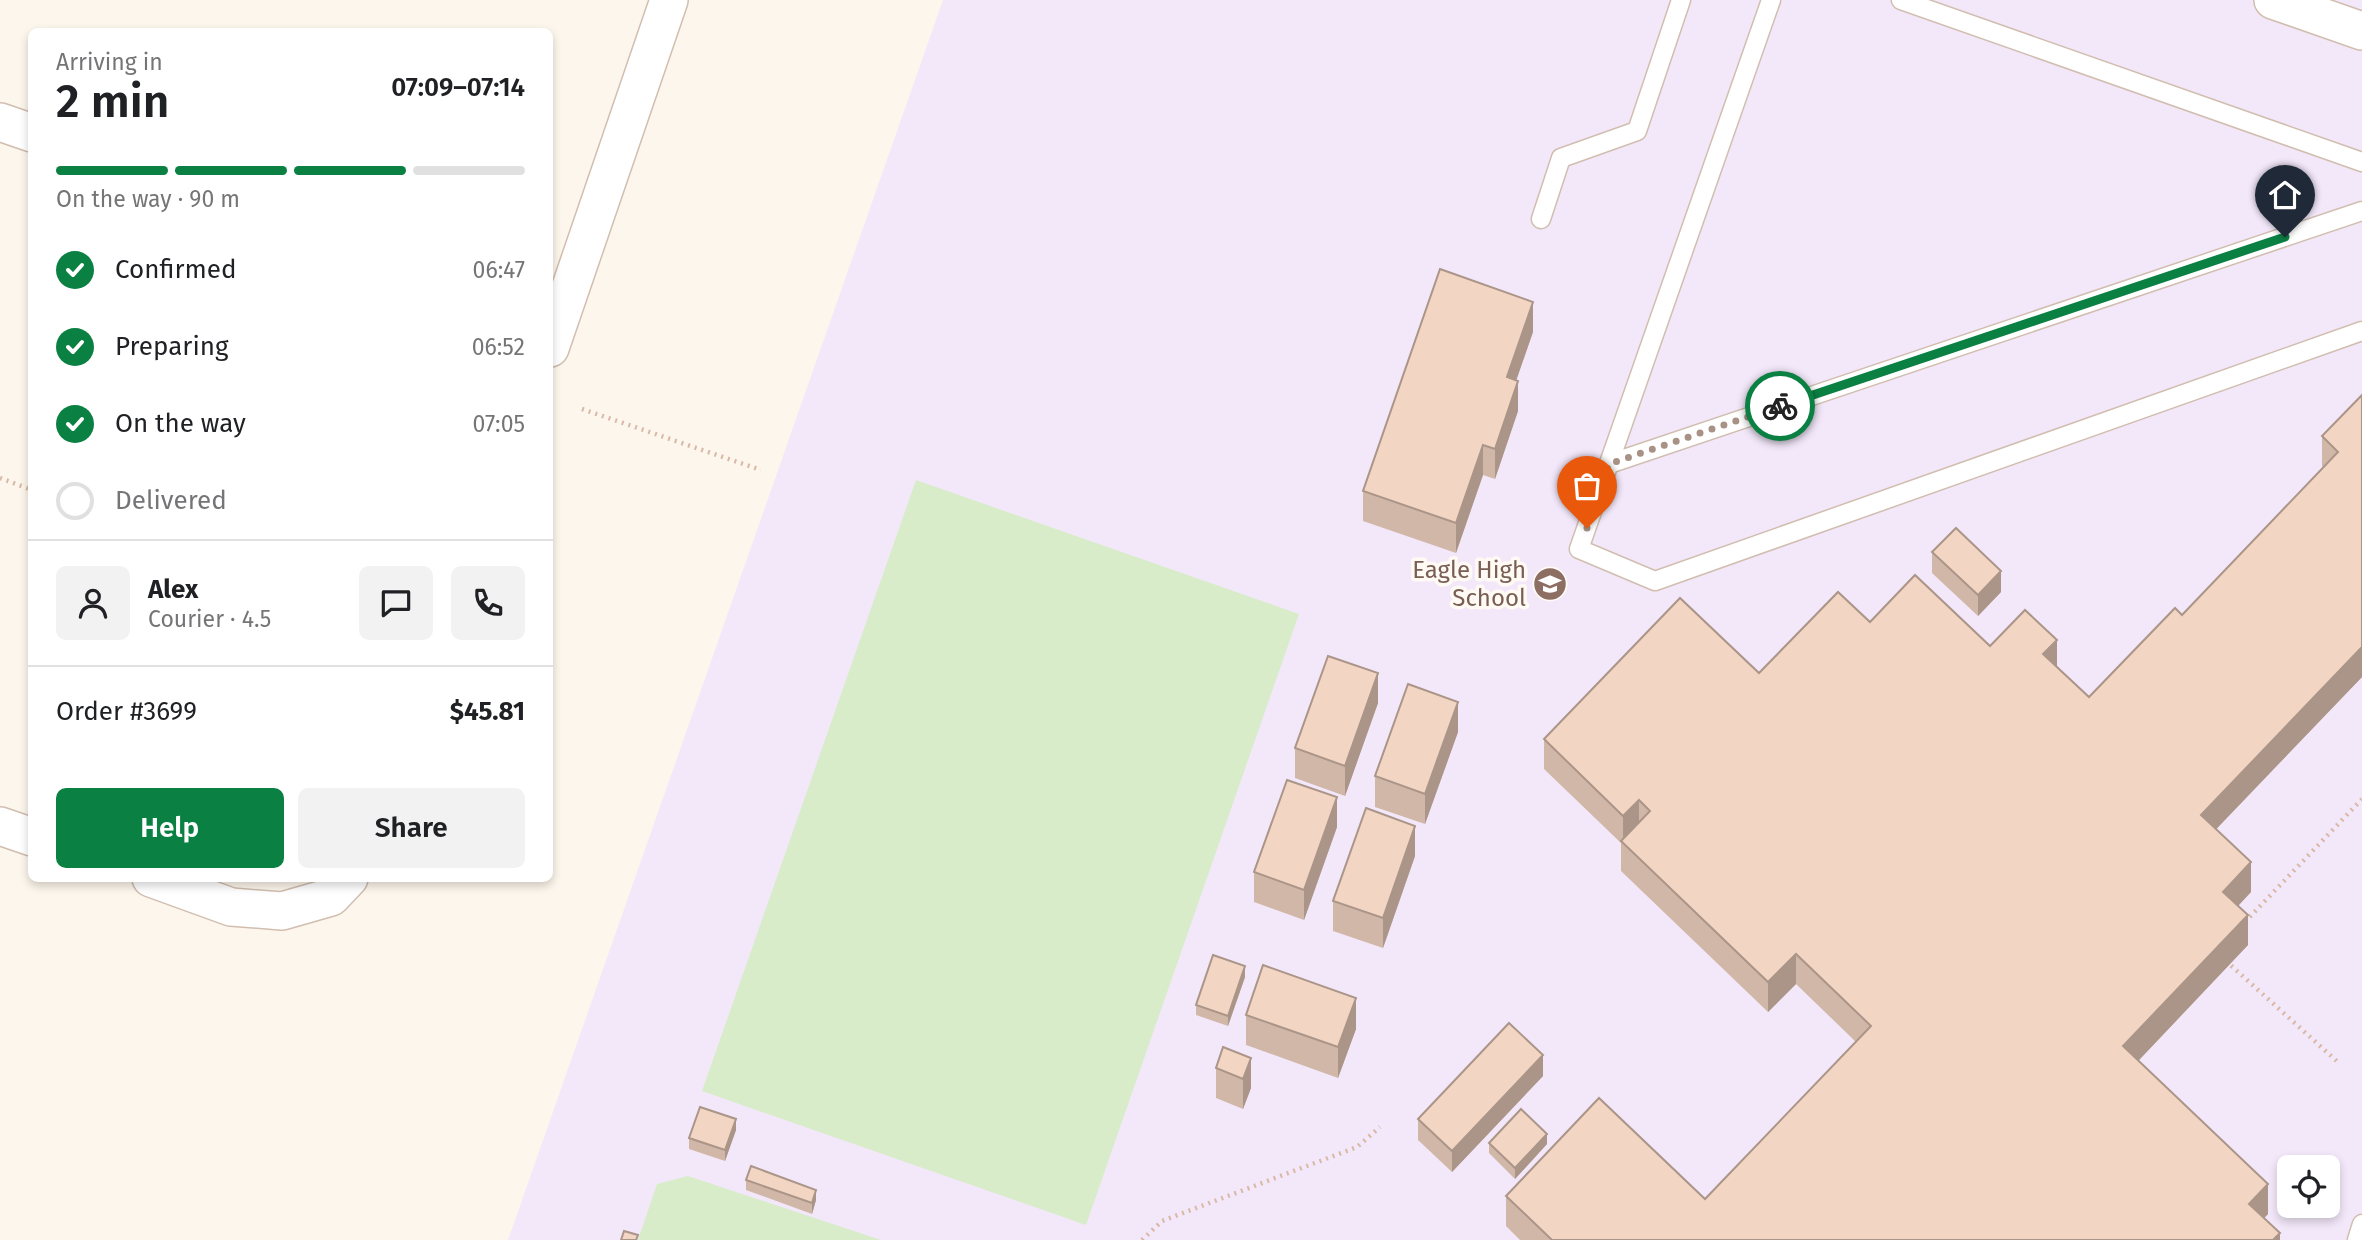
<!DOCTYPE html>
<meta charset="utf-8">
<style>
:root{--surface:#fff;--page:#f2f2f2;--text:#202124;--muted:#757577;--line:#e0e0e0;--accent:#0b8043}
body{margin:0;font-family:"Fira Sans",sans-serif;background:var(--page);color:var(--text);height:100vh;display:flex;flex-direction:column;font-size:26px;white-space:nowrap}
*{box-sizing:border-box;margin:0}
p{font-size:23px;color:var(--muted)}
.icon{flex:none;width:38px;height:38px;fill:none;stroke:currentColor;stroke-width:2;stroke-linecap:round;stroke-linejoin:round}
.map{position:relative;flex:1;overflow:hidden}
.sheet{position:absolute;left:28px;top:28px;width:525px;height:854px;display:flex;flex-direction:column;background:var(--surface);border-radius:10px;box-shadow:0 4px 10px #0003}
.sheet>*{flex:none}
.fabs{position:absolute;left:2277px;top:1155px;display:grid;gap:14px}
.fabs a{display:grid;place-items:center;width:63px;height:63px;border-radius:10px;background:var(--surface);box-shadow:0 4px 10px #0003;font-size:35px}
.pin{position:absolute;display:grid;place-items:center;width:60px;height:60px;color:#fff;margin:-72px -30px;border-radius:50% 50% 50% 0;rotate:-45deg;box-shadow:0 0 7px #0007}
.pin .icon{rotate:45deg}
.courier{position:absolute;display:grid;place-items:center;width:70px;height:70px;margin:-35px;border:5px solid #0b8043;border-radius:50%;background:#fff;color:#222;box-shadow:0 2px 9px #0007}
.overview em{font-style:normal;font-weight:600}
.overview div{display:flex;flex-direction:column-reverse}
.overview{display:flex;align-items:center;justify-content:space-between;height:119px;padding:0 28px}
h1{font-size:46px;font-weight:600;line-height:52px}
.bar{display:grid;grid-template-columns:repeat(4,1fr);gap:10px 7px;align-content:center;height:84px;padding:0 28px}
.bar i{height:9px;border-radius:5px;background:var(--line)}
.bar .on{background:var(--accent)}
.bar p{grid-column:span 4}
.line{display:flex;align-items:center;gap:18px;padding:0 28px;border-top:2px solid var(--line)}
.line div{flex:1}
.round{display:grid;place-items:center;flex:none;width:74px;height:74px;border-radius:10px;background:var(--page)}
ol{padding:0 28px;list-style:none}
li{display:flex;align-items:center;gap:21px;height:77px}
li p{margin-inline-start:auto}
li .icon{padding:7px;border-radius:50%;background:var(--accent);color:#fff;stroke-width:4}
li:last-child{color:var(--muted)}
li i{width:38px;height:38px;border:4px solid var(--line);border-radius:50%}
.cta{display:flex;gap:14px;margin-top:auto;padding:14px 28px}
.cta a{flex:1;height:80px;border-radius:10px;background:var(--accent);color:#fff;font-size:28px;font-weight:600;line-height:80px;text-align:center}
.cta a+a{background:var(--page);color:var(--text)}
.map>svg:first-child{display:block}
.education{fill:#f3e8fa;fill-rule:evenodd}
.green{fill:#d8ecc9}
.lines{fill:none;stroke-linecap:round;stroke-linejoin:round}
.service-casing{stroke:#d1beb0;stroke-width:21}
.minor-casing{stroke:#d1beb0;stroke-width:40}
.path{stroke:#d9b8a5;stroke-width:4.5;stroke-dasharray:2 5;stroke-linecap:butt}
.service{stroke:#fff;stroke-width:18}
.minor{stroke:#fff;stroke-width:37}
.wall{fill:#d1b7a8}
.shaded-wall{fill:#aa9588}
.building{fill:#f3d5c3;stroke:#aa9588;stroke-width:2}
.done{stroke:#a89285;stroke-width:7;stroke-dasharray:0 12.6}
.route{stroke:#0b8043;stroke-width:9}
.labels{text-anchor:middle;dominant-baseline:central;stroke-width:7;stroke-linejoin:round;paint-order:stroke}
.education-label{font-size:24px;fill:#785e54;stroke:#fffaf3;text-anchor:end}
</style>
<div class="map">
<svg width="2362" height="1240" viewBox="0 0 2362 1240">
<rect width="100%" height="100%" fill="#fdf6ec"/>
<path class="education" d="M943,0H2362V1240H508ZM2289,1167H2328V1206H2289Z"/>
<path class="green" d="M916,480L1299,614L1086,1225L702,1091Z
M688,1176L881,1240H638L657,1184Z"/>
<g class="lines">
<g class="service-casing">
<path id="service" d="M1771,0L1579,549L1655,581L2362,331
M1901,0L2362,162
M1541,219L1561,158L1637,131L1681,0
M1609,464L2362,211
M2357,1240L2362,1224"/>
</g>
<g class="minor-casing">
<path id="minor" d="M2273,0L2362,31
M0,122L32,133
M550,348L669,0
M0,826L32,837
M151,878L231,907L282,911L331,897L349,878"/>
</g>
<path class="path" d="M582,409L761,470
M0,478L32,490
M2245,922L2362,799
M2226,961L2340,1064
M1142,1240L1162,1221L1357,1147L1380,1127"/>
<use href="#service" class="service"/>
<use href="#minor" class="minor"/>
</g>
<path class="wall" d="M1533,332L1516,380L1518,411L1495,479L1483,475L1456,553L1363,521V491Z
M2362,395V677L2216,829L2251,892L2238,906L2248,945L2138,1061L2268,1214L2264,1218L2280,1240H1520L1506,1226V1196L1705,1199L1856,1042L1796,984L1768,1012L1621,871V843L1544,769V739L1759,673L1870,622L1990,646L2057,667L2089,697L2182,615L2323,467L2322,466V436Z
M1932,552L2001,592L1978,616L1932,573Z
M1378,703L1345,796L1295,778V748Z
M1458,732L1425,824L1375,807V776Z
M1337,827L1304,920L1254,902V872Z
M1415,856L1383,948L1333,931V901Z
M1245,977L1228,1026L1196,1015V1005Z
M1246,1015L1356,1029L1338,1078L1246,1045Z
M1223,1047L1251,1088L1243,1109L1216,1098V1068Z
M1543,1076L1452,1172L1418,1140V1119Z
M736,1130L725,1161L689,1149V1138Z
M1489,1143L1547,1144L1515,1179L1489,1153Z
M746,1180L816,1200L812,1214L746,1190Z"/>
<path class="shaded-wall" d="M1533,302V332L1507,407V377Z
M1518,381V411L1495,479V449Z
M1483,445V475L1456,553V523Z
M2001,571V592L1978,616V595Z
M2057,640V670L2043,654Z
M2362,647V677L2201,845V815Z
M1378,673V703L1345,796V766Z
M1458,702V732L1425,824V794Z
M1337,797V827L1304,920V890Z
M1639,800V830L1623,844V816Z
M1415,826V856L1383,948V918Z
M2251,862V892L2223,922V892Z
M2248,915V945L2123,1077V1046Z
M1796,954V984L1768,1012V982Z
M1245,966V977L1228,1026V1016Z
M1356,998V1029L1338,1078V1047Z
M1543,1055V1076L1452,1172V1151Z
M1251,1058V1088L1243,1109V1079Z
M736,1119V1130L725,1161V1150Z
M1547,1134V1144L1515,1179V1168Z
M2268,1184V1214L2249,1234V1204Z
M816,1190V1200L812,1214V1203Z
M2280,1233V1240H2273Z"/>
<path class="building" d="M1440,269L1533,302L1507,377L1518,381L1495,449L1483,445L1456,523L1363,491Z
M2362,395V647L2201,815L2251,862L2223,892L2248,915L2123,1046L2268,1184L2249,1204L2280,1233L2273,1240H1552L1506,1196L1599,1098L1705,1199L1871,1026L1796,954L1768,982L1621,841L1650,811L1639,800L1623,816L1544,739L1680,598L1759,673L1838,592L1870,622L1915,575L1990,646L2025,610L2057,640L2043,654L2089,697L2175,608L2182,615L2338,452L2322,436Z
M1956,528L2001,571L1978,595L1932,552Z
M1328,656L1378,673L1345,766L1295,748Z
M1408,684L1458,702L1425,794L1375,776Z
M1287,780L1337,797L1304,890L1254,872Z
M1366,808L1415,826L1383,918L1333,901Z
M1213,955L1245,966L1228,1016L1196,1005Z
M1263,965L1356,998L1338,1047L1246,1015Z
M1509,1023L1543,1055L1452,1151L1418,1119Z
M1223,1047L1251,1058L1243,1079L1216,1068Z
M700,1107L736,1119L725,1150L689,1138Z
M1521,1109L1547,1134L1515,1168L1489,1143Z
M751,1166L816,1190L812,1203L746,1180Z
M624,1231L638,1235L636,1240H621Z"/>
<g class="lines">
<path class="done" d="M1587,528L1609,464L1780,406"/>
<path class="route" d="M1780,406L2285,237"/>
</g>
<defs>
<g id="school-disc" transform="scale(1.75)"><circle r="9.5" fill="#8d6e63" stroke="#fffaf3"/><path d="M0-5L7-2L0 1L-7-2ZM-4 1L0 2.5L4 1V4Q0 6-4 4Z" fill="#fff"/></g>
</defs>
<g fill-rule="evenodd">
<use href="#school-disc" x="1550" y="584"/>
</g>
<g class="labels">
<g class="education-label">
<text x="1526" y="570">Eagle High<tspan x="1526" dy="28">School</tspan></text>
</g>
</g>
</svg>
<div class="fabs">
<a><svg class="icon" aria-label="locate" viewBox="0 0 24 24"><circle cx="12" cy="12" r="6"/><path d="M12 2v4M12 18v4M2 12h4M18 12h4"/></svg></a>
</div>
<div class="pin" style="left:1587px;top:528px;background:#ea580c"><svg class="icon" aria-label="bag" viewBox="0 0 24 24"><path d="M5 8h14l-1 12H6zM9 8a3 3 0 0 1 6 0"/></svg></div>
<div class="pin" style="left:2285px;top:237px;background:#1f2937"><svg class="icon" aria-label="home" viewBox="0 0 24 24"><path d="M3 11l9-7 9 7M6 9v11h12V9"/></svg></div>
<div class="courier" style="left:1780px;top:406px"><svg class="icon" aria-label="bike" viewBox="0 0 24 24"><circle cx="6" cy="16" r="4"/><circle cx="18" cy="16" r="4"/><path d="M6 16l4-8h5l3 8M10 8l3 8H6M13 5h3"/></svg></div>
<section class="sheet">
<div class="overview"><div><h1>2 min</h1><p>Arriving in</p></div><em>07:09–07:14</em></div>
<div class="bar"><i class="on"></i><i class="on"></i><i class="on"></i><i></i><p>On the way · 90 m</p></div>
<ol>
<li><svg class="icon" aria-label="check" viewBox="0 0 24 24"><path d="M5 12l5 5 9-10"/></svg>Confirmed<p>06:47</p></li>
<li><svg class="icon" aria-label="check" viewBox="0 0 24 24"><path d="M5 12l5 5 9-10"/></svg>Preparing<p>06:52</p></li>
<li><svg class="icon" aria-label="check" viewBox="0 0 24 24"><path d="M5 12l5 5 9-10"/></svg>On the way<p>07:05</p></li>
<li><i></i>Delivered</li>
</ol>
<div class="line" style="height:126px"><a class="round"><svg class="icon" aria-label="person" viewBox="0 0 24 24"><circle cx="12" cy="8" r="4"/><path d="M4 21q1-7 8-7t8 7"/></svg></a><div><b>Alex</b><p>Courier · 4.5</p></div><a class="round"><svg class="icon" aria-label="chat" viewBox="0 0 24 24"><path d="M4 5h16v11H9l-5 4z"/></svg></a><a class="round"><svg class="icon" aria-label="phone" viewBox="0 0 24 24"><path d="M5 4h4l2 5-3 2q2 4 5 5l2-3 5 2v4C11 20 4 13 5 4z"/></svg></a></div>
<div class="line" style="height:91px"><div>Order #3699</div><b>$45.81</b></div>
<div class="cta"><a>Help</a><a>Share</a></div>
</section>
</div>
